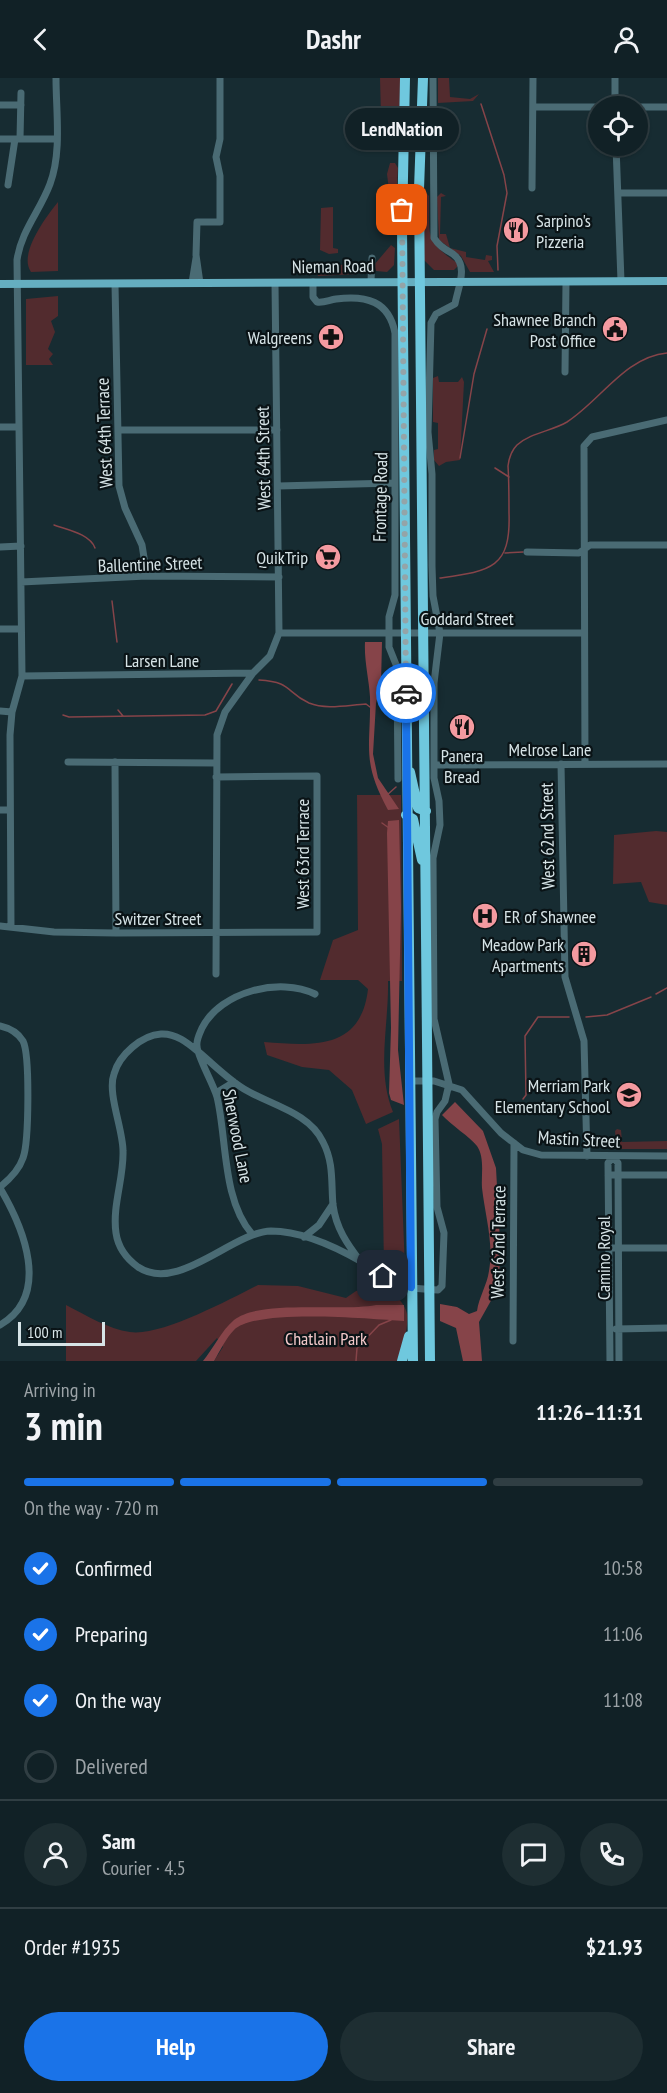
<!DOCTYPE html>
<meta charset="utf-8">
<style>
:root{--surface:#112126;--page:#1e2e32;--text:#f1f3f6;--muted:#9ca3a7;--line:#303e43;--accent:#1a73e8}
body{margin:0;font-family:"PT Sans Narrow",sans-serif;background:var(--page);color:var(--text);height:100vh;display:flex;flex-direction:column;font-size:22px;white-space:nowrap}
*{box-sizing:border-box;margin:0}
p{font-size:20px;color:var(--muted)}
.icon{flex:none;width:33px;height:33px;fill:none;stroke:currentColor;stroke-width:2;stroke-linecap:round;stroke-linejoin:round}
.map{position:relative;height:1283px;overflow:hidden}
.panel{display:flex;flex-direction:column;background:var(--surface);flex:1}
.panel>*{flex:none}
.buttons{position:absolute;left:588px;top:18px;display:grid;gap:12px}
.buttons a{display:grid;place-items:center;width:60px;height:60px;border-radius:50%;background:var(--surface);box-shadow:0 2px 4px #0004,0 0 0 2px var(--line);font-size:30px}
.scale{position:absolute;left:18px;bottom:15px;width:87px;box-sizing:border-box;padding-left:6px;border:3px solid #d7e4e7;border-top:0;font-size:16px;line-height:21px;white-space:nowrap;color:#d7e4e7;-webkit-text-stroke:4px #0a1316;paint-order:stroke}
.pin{position:absolute;display:grid;place-items:center;width:51px;height:51px;color:#fff;margin:-26px;border-radius:12px;box-shadow:0 3px 9px #0006}
.courier{position:absolute;display:grid;place-items:center;width:60px;height:60px;margin:-30px;border:4px solid #1a73e8;border-radius:50%;background:#fff;color:#222;box-shadow:0 2px 8px #0007}
.bubble{position:absolute;height:42px;border-radius:21px;background:var(--surface);box-shadow:0 2px 4px #0004,0 0 0 2px var(--line);font-size:20px;font-weight:700;line-height:42px;text-align:center}
.head em{font-style:normal;font-weight:700}
.head div{display:flex;flex-direction:column-reverse}
.head{display:flex;align-items:center;justify-content:space-between;height:102px;padding:0 24px}
h1{font-size:39px;font-weight:700;line-height:45px}
.bar{display:grid;grid-template-columns:repeat(4,1fr);gap:9px 6px;align-content:center;height:72px;padding:0 24px}
.bar i{height:8px;border-radius:4px;background:var(--line)}
.bar .on{background:var(--accent)}
.bar p{grid-column:span 4}
.line{display:flex;align-items:center;gap:15px;padding:0 24px;border-top:2px solid var(--line)}
.line div{flex:1}
.round{display:grid;place-items:center;flex:none;width:63px;height:63px;border-radius:32px;background:var(--page)}
ol{padding:0 24px;list-style:none}
li{display:flex;align-items:center;gap:18px;height:66px}
li p{margin-inline-start:auto}
li .icon{padding:6px;border-radius:50%;background:var(--accent);color:#fff;stroke-width:4}
li:last-child{color:var(--muted)}
li i{width:33px;height:33px;border:3px solid var(--line);border-radius:50%}
.cta{display:flex;gap:12px;margin-top:auto;padding:12px 24px}
.cta a{flex:1;height:69px;border-radius:36px;background:var(--accent);color:#fff;font-size:24px;font-weight:700;line-height:69px;text-align:center}
.cta a+a{background:var(--page);color:var(--text)}
header{display:flex;justify-content:space-between;align-items:center;height:78px;padding:0 24px;background:var(--surface);font-size:27px;font-weight:700}
.map>svg:first-child{display:block}
.green{fill:#522b2e}
.water{fill:#864449}
.lines{fill:none;stroke-linecap:round;stroke-linejoin:round}
.stream{stroke:#864449;stroke-width:1.5}
.minor{stroke:#4a6b74;stroke-width:7}
.major{stroke:#65aec0;stroke-width:8}
.highway{stroke:#6fc8de;stroke-width:10}
.done{stroke:#94a4a8;stroke-width:6;stroke-dasharray:0 10.8}
.route{stroke:#1a73e8;stroke-width:8}
.labels{text-anchor:middle;dominant-baseline:central;stroke-width:4.5;stroke-linejoin:round;paint-order:stroke}
.poi-label{font-size:18px;fill:#d7e4e7;stroke:#0a1316;text-anchor:end}
.street-label{font-size:18px;fill:#d7e4e7;stroke:#0a1316}
.park-label{font-size:18px;fill:#f3c9ca;stroke:#0a1316}
</style>
<header><svg class="icon" aria-label="back" viewBox="0 0 24 24"><path d="M15 5l-7 7 7 7"/></svg>Dashr<svg class="icon" aria-label="person" viewBox="0 0 24 24"><circle cx="12" cy="8" r="4"/><path d="M4 21q1-7 8-7t8 7"/></svg></header>
<div class="map">
<svg width="667" height="1283" viewBox="0 0 667 1283">
<rect width="100%" height="100%" fill="#172c32"/>
<path class="green" d="M380,0H401L399,69L395,73H384L380,67L381,63L386,62L385,39L381,38Z
M438,0H449L450,19L470,21L479,16L473,23L438,25Z
M390,85H395L398,90L394,153L387,96Z
M441,115L446,118L441,119L440,156H446L450,170L466,174V179L485,182L486,177L492,178V182L488,183L494,194H470L461,178L439,162L437,119Z
M427,116L429,118C430,155 423,162 456,184L458,188L454,192H434L424,182V118Z
M58,124V193L31,194C18,176 46,139 58,124Z
M333,129V170L338,171V175L329,176L320,172L321,130Z
M391,167L395,170L394,187L387,194L376,193L374,187Z
M356,186L362,187V193L357,196L318,198L316,192L320,188Z
M58,218V238L51,243L55,254L48,271L53,276L49,281L53,287H26V221Z
M438,298L439,304H458L462,299L464,304L460,382L446,384L439,388L434,382V372L438,371V345L433,344V300Z
M357,717H401L402,903H388C389,947 376,992 393,1034L366,1046L352,1012L329,992L302,989L267,977L264,964C314,968 361,972 368,911L358,902H320L333,862L358,852Z
M656,753L667,754V827L649,824L641,804L613,806L614,757Z
M399,1041L405,1191L398,1200L390,1197L384,1191L382,1066L378,1051Z
M617,1051L621,1052L622,1064L667,1063V1071H617L615,1053Z
M258,1207L298,1208L346,1220C354,1214 365,1206 376,1208C389,1210 405,1223 407,1236C409,1250 402,1270 397,1283H214L223,1269L217,1260L196,1283H66V1227C86,1237 108,1251 130,1254C160,1259 230,1221 258,1207Z"/>
<path class="water" d="M365,564H382L381,606L376,625L373,676L378,700L399,731L388,732C361,682 371,670 370,619C369,601 364,583 365,564Z
M399,742L401,829L398,972L404,1027L391,1022L389,1015L391,950L387,755L388,743Z
M455,1024L483,1053L496,1090L501,1183L493,1219L479,1244L482,1283H463L456,1250L440,1243V1226L457,1229L469,1236L477,1233C479,1219 487,1207 489,1193C494,1165 485,1137 482,1110C481,1097 485,1080 477,1068C470,1059 451,1047 442,1037Z
M376,1227H404V1243C371,1241 256,1230 234,1252C226,1260 220,1273 214,1283H203C213,1271 221,1253 234,1242C260,1221 340,1234 376,1227Z"/>
<g class="lines">
<path class="stream" d="M481,26L504,97L507,115L497,168L498,192
M460,380L474,296L487,251
M495,390L509,399
M54,447C68,452 90,456 95,470
M505,475L523,474
M440,500C490,493 511,491 509,435C509,419 509,403 508,388C509,380 511,373 517,367C530,355 552,353 567,344C601,322 625,279 667,275
M112,523L117,564
M259,602C293,604 285,614 309,625C326,632 348,627 366,626L370,629
M118,632L123,638
M63,637L69,639L205,637L216,633L232,606
M387,717L396,709
M382,745L389,750
M656,916L667,910
M586,939L607,937L651,919
M523,1021L526,1017L525,958L538,939H569
M356,1283L357,1270L379,1247L391,1242"/>
<path class="minor" d="M615,0V28
M0,27H21
M533,29H598
M638,29H667
M0,61H57
M20,61L21,15
M616,68L621,203
M8,107L15,61
M532,110L533,0
M618,115H667
M371,203L372,180
M313,204V219L317,224C324,225 329,222 336,221C366,217 389,223 395,255V517L389,539V569L397,589L398,701
M192,205L196,180
M200,205L196,177L197,144H220V98L216,79L220,61V0
M115,206L119,408L125,430L142,467L147,498
M565,294L566,204
M0,349H19
M118,352H277
M278,408L394,405
M0,469L21,468
M527,474L579,475L590,467H667
M21,504L147,498L279,499
M0,551H21
M279,555H583
M22,598L253,595L270,578L279,555L275,205
M0,633L12,634
M68,684L216,685
M115,684L116,855
M561,686L565,899L584,963L587,1078
M585,686L584,368L592,359L667,342
M434,687L667,686
M0,732H10
M0,848L54,854L116,855L317,854V698L216,699
M11,848L10,657L12,634L22,598L17,182C21,153 40,133 50,106C62,74 56,34 56,0
M216,896L217,657L225,634L253,595
M0,948C9,950 18,955 23,963C30,977 29,1064 23,1080C19,1092 10,1101 0,1109
M409,1003H434L462,1012L501,1055L523,1072L541,1077L667,1078
M216,1015L234,1004
M608,1097H667
M0,1110C23,1149 52,1217 0,1247
M252,1156C222,1122 227,1060 217,1019C213,1005 197,978 197,968C196,962 200,955 202,950C221,913 280,899 315,916
M304,1159L319,1147L333,1126
M613,1170H667
M361,1184C347,1166 336,1150 333,1127C331,1105 334,1085 323,1064C309,1034 270,1027 244,1011C229,1002 215,988 201,976C190,967 177,955 161,956C142,957 119,977 114,996C107,1015 123,1051 123,1073C124,1100 112,1128 116,1155C118,1169 127,1181 138,1189C178,1216 232,1154 271,1153C301,1153 336,1169 362,1184C376,1192 389,1206 406,1209C416,1211 427,1211 438,1212L442,1208L444,1155L437,1129L435,1041L437,1034L445,1023L449,1006L434,941L433,780L440,747L439,723L434,700V605L440,555L433,518L432,488V396L428,354L431,245L436,236L455,226C458,209 469,188 453,176C445,171 439,168 434,160L433,0
M616,1251L667,1250
M513,1263L514,1065
M610,1283L608,1085L613,1079L618,1085L619,1283"/>
<path class="major" d="M0,206L667,203"/>
<path class="highway" d="M405,0L402,149L413,1283
M423,0L419,111L430,1283
M410,694L418,730L426,733
M406,737L413,741L422,782
M402,1283L409,1258"/>
</g>
<g class="lines">
<path class="done" d="M402,132L406,615"/>
<path class="route" d="M383,1198L411,1209L406,615"/>
</g>
<defs>
<g id="restaurant-disc" transform="scale(1.35)"><circle r="9.5" fill="#f49aa0" stroke="#0a1316"/><path d="M-5-6h1v4h1v-4h1v4h1v-4h1v5L-1.5 .5V6h-2V.5L-5-1ZM5-6V6H3V1.5H1.5Q1.5-4 5-6Z" fill="#111"/></g>
<g id="civic-disc" transform="scale(1.35)"><circle r="9.5" fill="#f49aa0" stroke="#0a1316"/><path d="M-.6-6.5H3V-4.5H.6V-3L4-1V1h2V6H-6V1h2V-1L-.6-3ZM-1.2 2.5V6h2.4V2.5Z" fill="#111"/></g>
<g id="pharmacy-disc" transform="scale(1.35)"><circle r="9.5" fill="#f49aa0" stroke="#0a1316"/><path d="M-2-6h4v4h4v4h-4v4h-4v-4h-4v-4h4Z" fill="#111"/></g>
<g id="supermarket-disc" transform="scale(1.35)"><circle r="9.5" fill="#f49aa0" stroke="#0a1316"/><path d="M-6-5.5h2.5l.6 2H6L4.5 2H-2.5L-4.4-4H-6ZM-1.5 3.2a1.3 1.3 0 1 0 .1 0ZM3 3.2a1.3 1.3 0 1 0 .1 0Z" fill="#111"/></g>
<g id="hospital-disc" transform="scale(1.35)"><circle r="9.5" fill="#f49aa0" stroke="#0a1316"/><path d="M-5-5h3v3.5h4V-5h3V5h-3V1.5h-4V5h-3Z" fill="#111"/></g>
<g id="building-disc" transform="scale(1.35)"><circle r="9.5" fill="#f49aa0" stroke="#0a1316"/><path d="M-4-6H4V6H1V3H-1V6H-4ZM-2.5-4.3h1.7v1.8h-1.7ZM.8-4.3h1.7v1.8H.8ZM-2.5-1h1.7V.8h-1.7ZM.8-1h1.7V.8H.8Z" fill="#111"/></g>
<g id="school-disc" transform="scale(1.35)"><circle r="9.5" fill="#f49aa0" stroke="#0a1316"/><path d="M0-5L7-2L0 1L-7-2ZM-4 1L0 2.5L4 1V4Q0 6-4 4Z" fill="#111"/></g>
</defs>
<g fill-rule="evenodd">
<use href="#restaurant-disc" x="516" y="152"/>
<use href="#civic-disc" x="615" y="251"/>
<use href="#pharmacy-disc" x="331" y="259"/>
<use href="#supermarket-disc" x="328" y="479"/>
<use href="#restaurant-disc" x="462" y="649"/>
<use href="#hospital-disc" x="485" y="838"/>
<use href="#building-disc" x="584" y="876"/>
<use href="#school-disc" x="629" y="1017"/>
</g>
<g class="labels">
<g class="poi-label">
<text x="536" y="142" text-anchor="start">Sarpino's<tspan x="536" dy="21">Pizzeria</tspan></text>
<text x="596" y="241">Shawnee Branch<tspan x="596" dy="21">Post Office</tspan></text>
<text x="312" y="259">Walgreens</text>
<text x="308" y="479">QuikTrip</text>
<text x="462" y="677" text-anchor="middle">Panera<tspan x="462" dy="21">Bread</tspan></text>
<text x="504" y="838" text-anchor="start">ER of Shawnee</text>
<text x="564" y="866">Meadow Park<tspan x="564" dy="21">Apartments</tspan></text>
<text x="610" y="1007">Merriam Park<tspan x="610" dy="21">Elementary School</tspan></text>
</g>
<g class="street-label">
<text transform="translate(333 188) rotate(-1)">Nieman Road</text>
<text transform="translate(104 355) rotate(-92)">West 64th Terrace</text>
<text transform="translate(263 380) rotate(-91)">West 64th Street</text>
<text transform="translate(380 419) rotate(-89)">Frontage Road</text>
<text transform="translate(150 486) rotate(-2)">Ballentine Street</text>
<text x="467" y="540">Goddard Street</text>
<text x="162" y="582">Larsen Lane</text>
<text x="550" y="671">Melrose Lane</text>
<text transform="translate(547 758) rotate(-91)">West 62nd Street</text>
<text transform="translate(302 776) rotate(-90)">West 63rd Terrace</text>
<text x="158" y="840">Switzer Street</text>
<text transform="translate(238 1058) rotate(79)">Sherwood Lane</text>
<text transform="translate(579 1061) rotate(3)">Mastin Street</text>
<text transform="translate(498 1164) rotate(-89)">West 62nd Terrace</text>
<text transform="translate(603 1180) rotate(-90)">Camino Royal</text>
</g>
<g class="park-label">
<text x="326" y="1260">Chatlain Park</text>
</g>
</g>
</svg>
<div class="buttons">
<a><svg class="icon" aria-label="locate" viewBox="0 0 24 24"><circle cx="12" cy="12" r="6"/><path d="M12 2v4M12 18v4M2 12h4M18 12h4"/></svg></a>
</div>
<div class="scale">100 m</div>
<div class="pin" style="left:402px;top:132px;background:#ea580c"><svg class="icon" aria-label="bag" viewBox="0 0 24 24"><path d="M5 8h14l-1 12H6zM9 8a3 3 0 0 1 6 0"/></svg></div>
<div class="pin" style="left:383px;top:1198px;background:#1f2937"><svg class="icon" aria-label="home" viewBox="0 0 24 24"><path d="M3 11l9-7 9 7M6 9v11h12V9"/></svg></div>
<div class="courier" style="left:406px;top:615px"><svg class="icon" aria-label="car" viewBox="0 0 24 24"><path d="M5 17H2v-5l4-1 3-4h7l3 4 3 1v5h-3M9 17h6M6 11h13"/><circle cx="7" cy="17" r="2"/><circle cx="17" cy="17" r="2"/></svg></div>
<div class="bubble" style="left:345px;top:30px;width:114px">LendNation</div>
</div>
<section class="panel">
<div class="head"><div><h1>3 min</h1><p>Arriving in</p></div><em>11:26–11:31</em></div>
<div class="bar"><i class="on"></i><i class="on"></i><i class="on"></i><i></i><p>On the way · 720 m</p></div>
<ol>
<li><svg class="icon" aria-label="check" viewBox="0 0 24 24"><path d="M5 12l5 5 9-10"/></svg>Confirmed<p>10:58</p></li>
<li><svg class="icon" aria-label="check" viewBox="0 0 24 24"><path d="M5 12l5 5 9-10"/></svg>Preparing<p>11:06</p></li>
<li><svg class="icon" aria-label="check" viewBox="0 0 24 24"><path d="M5 12l5 5 9-10"/></svg>On the way<p>11:08</p></li>
<li><i></i>Delivered</li>
</ol>
<div class="line" style="height:108px"><a class="round"><svg class="icon" aria-label="person" viewBox="0 0 24 24"><circle cx="12" cy="8" r="4"/><path d="M4 21q1-7 8-7t8 7"/></svg></a><div><b>Sam</b><p>Courier · 4.5</p></div><a class="round"><svg class="icon" aria-label="chat" viewBox="0 0 24 24"><path d="M4 5h16v11H9l-5 4z"/></svg></a><a class="round"><svg class="icon" aria-label="phone" viewBox="0 0 24 24"><path d="M5 4h4l2 5-3 2q2 4 5 5l2-3 5 2v4C11 20 4 13 5 4z"/></svg></a></div>
<div class="line" style="height:78px"><div>Order #1935</div><b>$21.93</b></div>
<div class="cta"><a>Help</a><a>Share</a></div>
</section>
